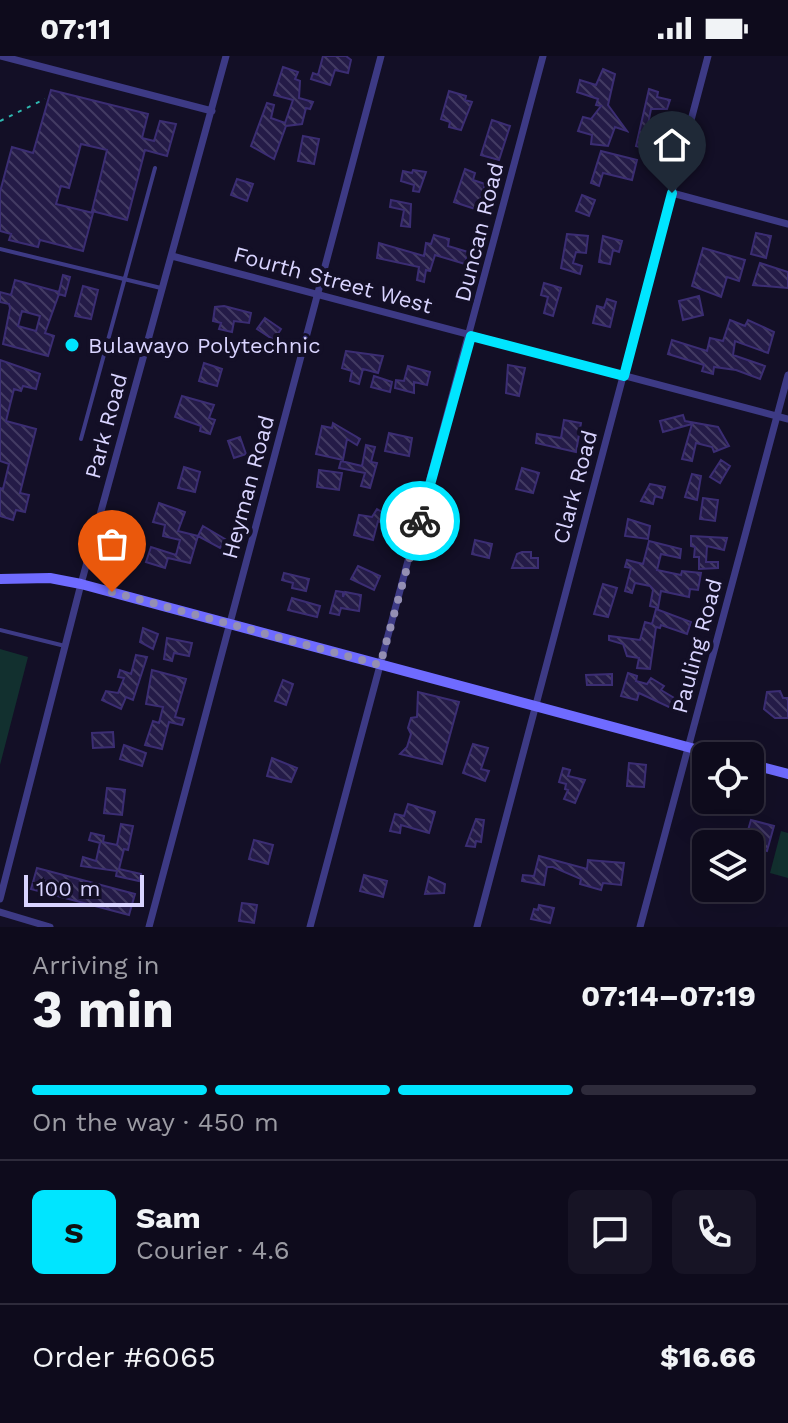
<!DOCTYPE html>
<meta charset="utf-8">
<style>
:root{--surface:#0e0b1c;--page:#171425;--text:#f1f3f6;--muted:#9b9ba3;--line:#2e2b3b;--accent:#00e5ff}
body{margin:0;font-family:"Work Sans",sans-serif;background:var(--page);color:var(--text);height:100vh;display:flex;flex-direction:column;font-size:30px;white-space:nowrap}
*{box-sizing:border-box;margin:0}
p{font-size:26px;color:var(--muted)}
.icon{flex:none;width:44px;height:44px;fill:none;stroke:currentColor;stroke-width:2;stroke-linecap:round;stroke-linejoin:round}
.map{position:relative;height:871px;overflow:hidden}
.drawer{display:flex;flex-direction:column;background:var(--surface);flex:1}
.drawer>*{flex:none}
.tools{position:absolute;left:692px;top:686px;display:grid;gap:16px}
.tools a{display:grid;place-items:center;width:72px;height:72px;border-radius:12px;background:var(--surface);box-shadow:0 8px 32px #0002,0 0 0 2px var(--line);font-size:40px}
.scale{position:absolute;left:24px;bottom:20px;width:120px;box-sizing:border-box;padding-left:8px;border:4px solid #d9d4ff;border-top:0;font-size:22px;line-height:28px;white-space:nowrap;color:#d9d4ff;-webkit-text-stroke:6px #130f26;paint-order:stroke}
.pin{position:absolute;display:grid;place-items:center;width:68px;height:68px;color:#fff;margin:-82px -34px;border-radius:50% 50% 50% 0;rotate:-45deg;box-shadow:0 0 8px #0007}
.pin .icon{rotate:45deg}
.courier{position:absolute;display:grid;place-items:center;width:80px;height:80px;margin:-40px;border:6px solid #00e5ff;border-radius:50%;background:#fff;color:#222;box-shadow:0 2px 10px #0007}
.head em{font-style:normal;font-weight:700}
.head div{display:flex;flex-direction:column-reverse}
.head{display:flex;align-items:center;justify-content:space-between;height:136px;padding:0 32px}
h1{font-size:52px;font-weight:700;line-height:60px}
.bar{display:grid;grid-template-columns:repeat(4,1fr);gap:12px 8px;align-content:center;height:96px;padding:0 32px}
.bar i{height:10px;border-radius:6px;background:var(--line)}
.bar .current{background:var(--accent)}
.bar p{grid-column:span 4}
.line{display:flex;align-items:center;gap:20px;padding:0 32px;border-top:2px solid var(--line)}
.line div{flex:1}
.round{display:grid;place-items:center;flex:none;width:84px;height:84px;border-radius:12px;background:var(--page)}
.status{display:flex;justify-content:space-between;align-items:center;height:56px;padding:0 40px;background:var(--surface);direction:ltr}
.status svg{height:22px;fill:currentColor}
.map>svg:first-child{display:block}
.garden{fill:#12302f}
.building{fill:url(#building-back-hatch);stroke:#3b2d73;stroke-width:2;fill-rule:evenodd}
.lines{fill:none;stroke-linecap:round;stroke-linejoin:round}
.path{stroke:#2fb8b0;stroke-width:2;stroke-dasharray:4 6;stroke-linecap:butt}
.service{stroke:#3d3a85;stroke-width:4}
.minor{stroke:#3d3a85;stroke-width:7}
.secondary{stroke:#6f6bff;stroke-width:10}
.done{stroke:#948fb3;stroke-width:8;stroke-dasharray:0 14.4}
.route{stroke:#00e5ff;stroke-width:10}
.poi-dot{fill:#00e5ff;stroke:#130f26;stroke-width:3}
.labels{text-anchor:middle;dominant-baseline:central;stroke-width:8;stroke-linejoin:round;paint-order:stroke}
.street-label{font-size:22px;fill:#d9d4ff;stroke:#130f26}
.poi-label{font-size:22px;fill:#d9d4ff;stroke:#130f26;text-anchor:start}
</style>
<div class="status"><b>07:11</b><svg viewBox="0 0 49 12"><path d="M0 12V9h3v3zM5 12V6h3v6zM10 12V3h3v9zM15 12V0h3v12zM26 1h20v11H26zM47 4h2v5h-2z"/></svg></div>
<div class="map">
<svg width="788" height="871" viewBox="0 0 788 871">
<defs>
<pattern id="building-back-hatch" width="6" height="6" patternUnits="userSpaceOnUse" patternTransform="scale(2)"><rect width="6" height="6" fill="#241b47"/><path d="M-1 5l2 2M0 0l6 6M5-1l2 2" fill="none" stroke="#433b63"/></pattern>
</defs>
<rect width="100%" height="100%" fill="#130f26"/>
<path class="garden" d="M0,593L28,601L0,709Z
M781,775L788,777V822L770,817Z"/>
<path class="building" d="M323,0H346L351,4L348,17L335,14L330,29L311,23L313,17L318,19Z
M283,11L298,16L295,23L300,25L299,42L313,46L310,53L306,52L302,68L286,70L274,103L251,90L267,47L274,49L271,62L285,67L293,44L274,39Z
M603,13L615,18L608,49L627,75L615,71L608,90L591,88L592,79L578,75L583,61L591,63L601,50L596,49L598,43L577,36L580,24L596,29Z
M649,33L658,36L657,41L670,44L667,53H651L647,74L656,76L655,82L649,81L646,93L636,90Z
M51,34L148,58L142,82L154,85L160,65L176,68L167,100L145,94L127,164L92,155L107,94L81,88L69,132L61,130L56,148L93,157L83,195L40,184L38,191L9,184L11,178L0,175V136L12,91L33,97Z
M449,35L466,40L465,44L472,46L461,74L449,71L450,66L441,63Z
M492,64L510,70L499,104L481,99Z
M303,80L319,83L314,108L298,105Z
M601,95L637,104L632,124L603,117L599,130L591,127Z
M465,113L475,117L473,124L485,128L478,154L454,146Z
M413,114L426,116L419,136L413,135L414,129L401,125L403,115L412,117Z
M237,123L253,128L247,145L231,139Z
M582,139L595,144L589,160L576,155Z
M391,144L411,148L410,171L401,170L404,154L390,151Z
M756,177L771,180L766,202L751,198Z
M567,178L588,180L586,197L576,196L573,207L582,210L580,218L561,212Z
M434,179L449,183L448,190L468,196L465,208L435,199L430,215L426,214L424,226L417,224L419,211L377,202L379,187L424,200L426,187L431,188Z
M603,180L622,185L619,196L613,194L610,208L599,206Z
M703,192L745,204L739,225L727,221L721,241L692,230Z
M760,207L788,216V232L753,229Z
M63,219L70,221L65,240L59,238L45,277L54,280L48,300L3,288L10,252L9,248L0,246V236L11,239L15,224L59,236ZM22,255L40,260L36,275L18,270Z
M544,227L561,232L553,260L544,257L548,241L541,239Z
M83,230L98,234L91,263L75,260Z
M699,240L703,259L683,264L679,245Z
M607,243L616,246L610,271L593,267L597,250L604,252Z
M224,250L251,257L249,267L234,265L232,276L219,273L221,267L213,265L215,251Z
M265,262L281,273L274,284L257,273Z
M730,264L745,270L748,264L774,276L768,297L735,285L733,299L765,310L760,323L736,314L714,311L713,318L702,315L704,309L668,298L672,284L707,295L710,282L723,285Z
M346,295L383,300L378,317L363,313L359,328L350,325L352,315L342,312Z
M0,304L40,318L36,333L23,330L21,335L14,333L6,365L36,373L20,437L29,439L25,456L16,454L13,464L0,460V432L3,433L9,408L0,405Z
M204,307L222,313L217,330L199,325Z
M508,309L525,312L519,340L506,337Z
M408,310L430,316L427,329L414,326V337L395,332L396,324L404,325Z
M374,320L392,326L390,336L371,331Z
M182,340L214,349L209,362L215,364L210,378L200,375L201,370L175,361Z
M683,359L685,365L718,371L729,390L714,396L712,391L696,387L692,405L682,403L692,368L663,376L660,365Z
M564,364L581,367L576,396L536,387L537,378L561,382Z
M333,367L360,383L357,389L347,383L343,404L316,398L322,370L332,372Z
M389,377L412,382L409,400L385,395Z
M240,381L246,398L234,402L228,385Z
M366,389L375,391L371,406L377,407L370,432L361,430L365,417L339,412L341,405L362,410Z
M721,404L730,410L720,427L710,421Z
M184,411L200,416L195,436L178,432Z
M522,412L539,417L533,437L516,433Z
M319,414L342,417L339,434L317,431Z
M692,418L701,420L697,444L685,441Z
M650,428L665,431L662,442L655,440L653,448L641,445Z
M703,442L718,444L715,465L700,463Z
M159,447L185,456L178,475L198,480L190,507L168,502L165,512L146,506L151,491L176,499L180,484L163,480L165,469L153,466Z
M377,453L387,459L382,467L378,465L373,484L354,479L359,459L372,461Z
M628,463L650,470L648,483L625,480Z
M203,470L225,483L220,492L198,480Z
M691,480L727,482L724,494L707,490L706,506H718V512L699,513V501H694L695,491L691,490Z
M475,484L492,488L489,502L472,498Z
M649,485L681,493L680,502L661,498L657,514L681,519L682,515L701,517L698,534L690,533L689,541L661,535L658,552L650,550L653,534L650,530L635,527L632,537L625,535L631,512L625,511L627,504L643,508Z
M522,496H531V502H538V512H512L517,498Z
M358,510L380,520L374,534L351,523Z
M284,517L309,523L306,535L292,532L293,527L282,524Z
M603,528L617,532L608,561L594,558Z
M336,535L343,536V541L345,536L361,539L359,555L341,552L339,559L330,557Z
M292,542L320,550L317,561L288,554Z
M656,553L691,566L687,578L661,569L660,572L656,571L650,613L637,612L639,602L627,600L623,588L609,584V580L640,584L645,566L652,568Z
M143,572L158,578L153,593L140,586Z
M167,582L192,587L189,600L174,597L172,605L164,603Z
M136,599L147,601L133,644L126,641L121,653L102,644L106,635L118,637L124,622L118,621L120,614L131,618Z
M152,614L186,623L175,661L184,663L182,669L169,666L162,693L145,689L153,665L159,667L163,651L146,648Z
M628,617L637,620L636,625L647,628L651,622L664,630L661,634L676,643L671,652L639,637L637,644L621,640Z
M612,618V629H587L586,619Z
M283,624L293,628L286,649L275,645Z
M780,635L783,642H788V662H775L764,653L767,636Z
M418,636L459,646L442,708L400,698L407,691L411,678L408,672L411,662L417,661Z
M113,676L114,691L93,692L92,677Z
M473,688L488,692L481,713L489,715L485,725L463,717Z
M124,689L146,697L142,710L120,703Z
M272,702L297,712L291,726L267,720Z
M629,707L646,709L644,731L627,730Z
M563,712L570,714L568,720L585,724L575,747L564,743L568,734L565,733L566,728L559,726Z
M107,732L125,734L122,759L104,757Z
M408,748L435,756L429,777L401,769L400,777L390,775L395,758L404,760Z
M476,763L484,764L481,786L476,785L475,791L466,790Z
M751,764L774,770L767,795L744,788Z
M121,768L133,770L128,794L124,793L119,813L141,818L139,825L116,820L117,815L81,810L83,801L96,805L100,787L89,784L91,777L104,780L103,786L117,789Z
M254,784L273,789L268,808L249,803Z
M539,800L587,813L588,804L624,807L621,829L603,827L601,834L580,828L581,823L553,811H547L544,829L522,825L523,819L534,820Z
M37,812L135,838L129,859L31,833Z
M364,819L387,825L383,841L360,835Z
M429,821L445,828L444,837L425,838Z
M242,847L257,849L254,867L239,865Z
M539,849L554,852L550,867L531,863L534,853L538,854Z"/>
<g class="lines">
<path class="path" d="M0,65L45,43"/>
<path class="service" d="M0,193L161,232
M81,383L155,112
M0,574L65,590"/>
<path class="minor" d="M1,0L212,55
M672,137L788,168
M172,200L788,363
M0,843L81,528L226,0
M0,856L50,871
M149,871L381,0
M310,871L543,0
M477,871L708,0
M640,871L788,319"/>
<path class="secondary" d="M0,523L50,522L81,528L721,700
M750,708L788,718"/>
</g>
<g class="lines">
<path class="done" d="M112,536L380,609L420,465"/>
<path class="route" d="M420,465L471,280L624,320L672,137"/>
</g>
<circle class="poi-dot" cx="72" cy="289" r="8"/>
<g class="labels">
<g class="street-label">
<text transform="translate(479 176) rotate(-76)">Duncan Road</text>
<text transform="translate(333 224) rotate(15)">Fourth Street West</text>
<text transform="translate(106 370) rotate(-75)">Park Road</text>
<text transform="translate(248 431) rotate(-75)">Heyman Road</text>
<text transform="translate(575 431) rotate(-75)">Clark Road</text>
<text transform="translate(697 590) rotate(-75)">Pauling Road</text>
</g>
<g class="poi-label">
<text x="88" y="289">Bulawayo Polytechnic</text>
</g>
</g>
</svg>
<div class="tools">
<a><svg class="icon" aria-label="locate" viewBox="0 0 24 24"><circle cx="12" cy="12" r="6"/><path d="M12 2v4M12 18v4M2 12h4M18 12h4"/></svg></a>
<a><svg class="icon" aria-label="layers" viewBox="0 0 24 24"><path d="M12 4l9 5-9 5-9-5zM3 14l9 5 9-5"/></svg></a>
</div>
<div class="scale">100 m</div>
<div class="pin" style="left:112px;top:536px;background:#ea580c"><svg class="icon" aria-label="bag" viewBox="0 0 24 24"><path d="M5 8h14l-1 12H6zM9 8a3 3 0 0 1 6 0"/></svg></div>
<div class="pin" style="left:672px;top:137px;background:#1f2937"><svg class="icon" aria-label="home" viewBox="0 0 24 24"><path d="M3 11l9-7 9 7M6 9v11h12V9"/></svg></div>
<div class="courier" style="left:420px;top:465px"><svg class="icon" aria-label="bike" viewBox="0 0 24 24"><circle cx="6" cy="16" r="4"/><circle cx="18" cy="16" r="4"/><path d="M6 16l4-8h5l3 8M10 8l3 8H6M13 5h3"/></svg></div>
</div>
<section class="drawer">
<div class="head"><div><h1>3 min</h1><p>Arriving in</p></div><em>07:14–07:19</em></div>
<div class="bar"><i class="current"></i><i class="current"></i><i class="current"></i><i></i><p>On the way · 450 m</p></div>
<div class="line" style="height:144px"><b class="round" style="background:var(--accent);color:#111">S</b><div><b>Sam</b><p>Courier · 4.6</p></div><a class="round"><svg class="icon" aria-label="chat" viewBox="0 0 24 24"><path d="M4 5h16v11H9l-5 4z"/></svg></a><a class="round"><svg class="icon" aria-label="phone" viewBox="0 0 24 24"><path d="M5 4h4l2 5-3 2q2 4 5 5l2-3 5 2v4C11 20 4 13 5 4z"/></svg></a></div>
<div class="line" style="height:104px"><div>Order #6065</div><b>$16.66</b></div>
</section>
